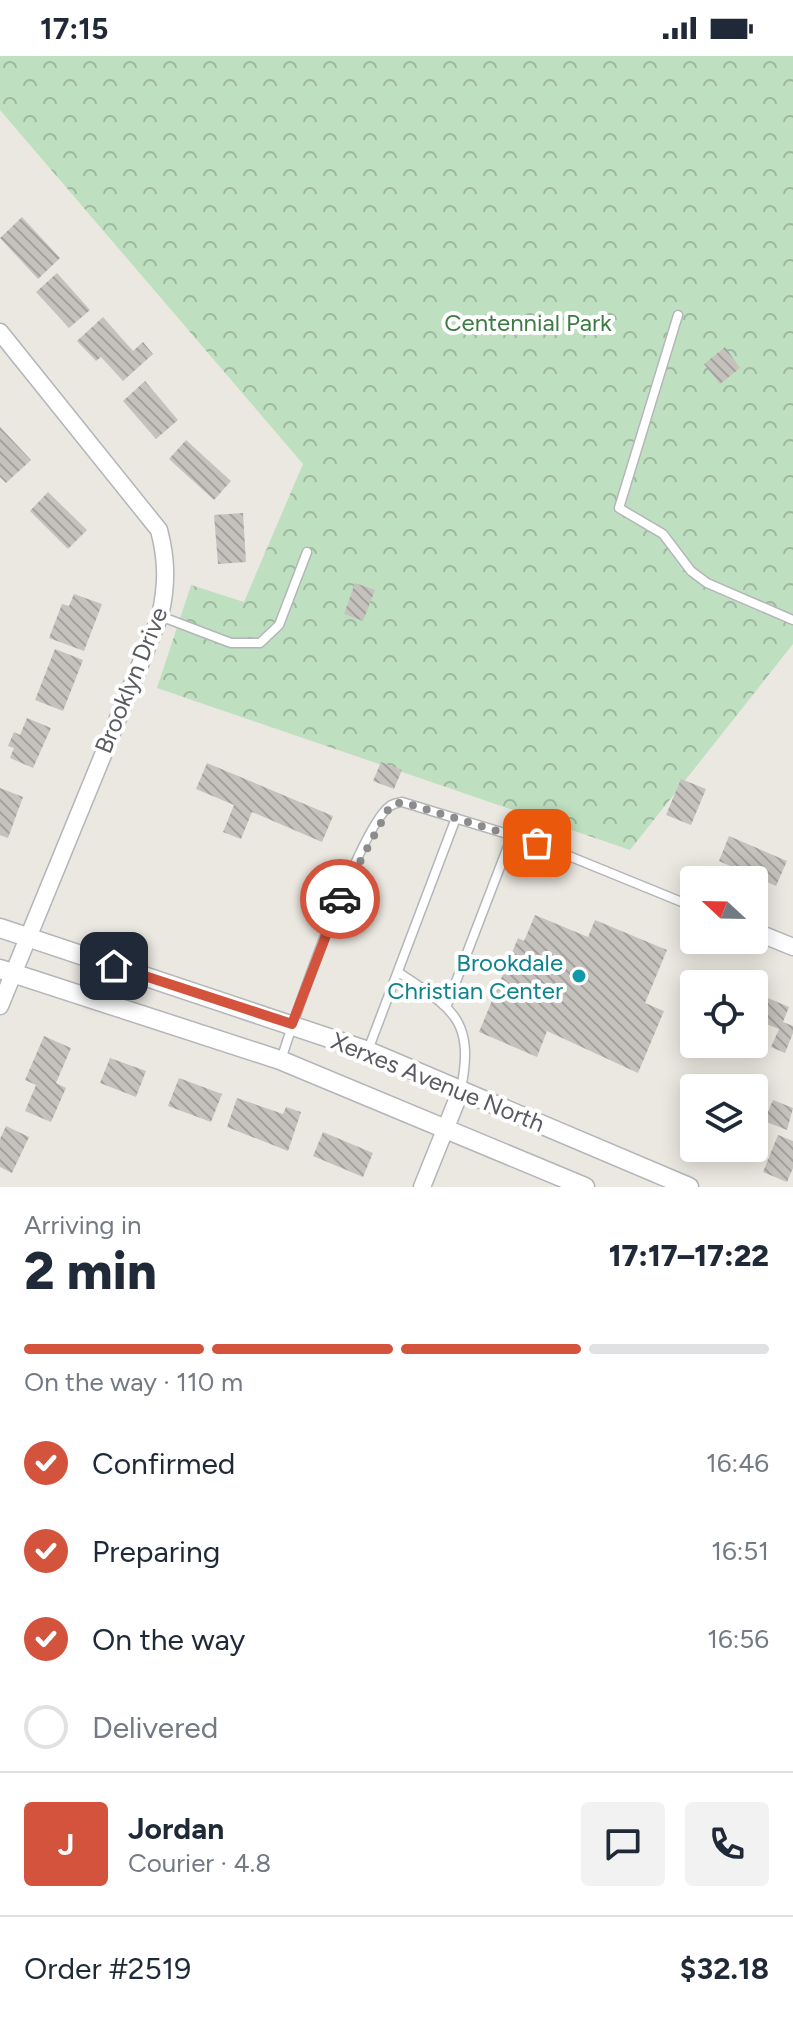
<!DOCTYPE html>
<meta charset="utf-8">
<style>
:root{--surface:#fff;--page:#f2f2f3;--text:#1f2937;--muted:#747a83;--line:#e0e1e3;--accent:#d4533c}
body{margin:0;font-family:Figtree,sans-serif;background:var(--page);color:var(--text);height:100vh;display:flex;flex-direction:column;font-size:30px;white-space:nowrap}
*{box-sizing:border-box;margin:0}
p{font-size:26px;color:var(--muted)}
.icon{flex:none;width:44px;height:44px;fill:none;stroke:currentColor;stroke-width:2;stroke-linecap:round;stroke-linejoin:round}
.map{position:relative;height:1131px;overflow:hidden}
.side{display:flex;flex-direction:column;background:var(--surface);flex:1}
.side>*{flex:none}
.needle{width:52px;rotate:292deg}
.fabs{position:absolute;left:680px;top:810px;display:grid;gap:16px}
.fabs a{display:grid;place-items:center;width:88px;height:88px;border-radius:8px;background:var(--surface);box-shadow:0 4px 20px #0003;font-size:40px}
.pin{position:absolute;display:grid;place-items:center;width:68px;height:68px;color:#fff;margin:-34px;border-radius:16px;box-shadow:0 4px 12px #0006}
.courier{position:absolute;display:grid;place-items:center;width:80px;height:80px;margin:-40px;border:6px solid #d4533c;border-radius:50%;background:#fff;color:#222;box-shadow:0 2px 10px #0007}
.overview em{font-style:normal;font-weight:800}
.overview div{display:flex;flex-direction:column-reverse}
.overview{display:flex;align-items:center;justify-content:space-between;height:136px;padding:0 24px}
h1{font-size:52px;font-weight:800;line-height:60px}
.bar{display:grid;grid-template-columns:repeat(4,1fr);gap:12px 8px;align-content:center;height:96px;padding:0 24px}
.bar i{height:10px;border-radius:6px;background:var(--line)}
.bar .current{background:var(--accent)}
.bar p{grid-column:span 4}
.line{display:flex;align-items:center;gap:20px;padding:0 24px;border-top:2px solid var(--line)}
.line div{flex:1}
.round{display:grid;place-items:center;flex:none;width:84px;height:84px;border-radius:8px;background:var(--page)}
ol{padding:0 24px;list-style:none}
li{display:flex;align-items:center;gap:24px;height:88px}
li p{margin-inline-start:auto}
li .icon{padding:8px;border-radius:50%;background:var(--accent);color:#fff;stroke-width:4}
li:last-child{color:var(--muted)}
li i{width:44px;height:44px;border:4px solid var(--line);border-radius:50%}
.status{display:flex;justify-content:space-between;align-items:center;height:56px;padding:0 40px;background:var(--surface);direction:ltr}
.status svg{height:22px;fill:currentColor}
.map>svg:first-child{display:block}
.park{fill:url(#park-crowns)}
.building{fill:url(#building-back-hatch)}
.lines{fill:none;stroke-linecap:round;stroke-linejoin:round}
.service-casing{stroke:#b3b5b9;stroke-width:11}
.minor-casing{stroke:#b3b5b9;stroke-width:19}
.tertiary-casing{stroke:#b3b5b9;stroke-width:21}
.service{stroke:#fff;stroke-width:8}
.minor{stroke:#fff;stroke-width:16}
.tertiary{stroke:#fff;stroke-width:18}
.done{stroke:#8c8c8c;stroke-width:8;stroke-dasharray:0 14.4}
.route{stroke:#d4533c;stroke-width:10}
.culture-dot{fill:#0f9aa8;stroke:#fff;stroke-width:3}
.labels{text-anchor:middle;dominant-baseline:central;stroke-width:8;stroke-linejoin:round;paint-order:stroke}
.park-label{font-size:24px;fill:#3c7b44;stroke:#fff}
.street-label{font-size:24px;fill:#595b5f;stroke:#fff}
.culture-label{font-size:24px;fill:#0d838f;stroke:#fff;text-anchor:end}
</style>
<div class="status"><b>17:15</b><svg viewBox="0 0 49 12"><path d="M0 12V9h3v3zM5 12V6h3v6zM10 12V3h3v9zM15 12V0h3v12zM26 1h20v11H26zM47 4h2v5h-2z"/></svg></div>
<div class="map">
<svg width="793" height="1131" viewBox="0 0 793 1131">
<defs>
<pattern id="park-crowns" width="20" height="18" patternUnits="userSpaceOnUse" patternTransform="scale(2)"><rect width="20" height="18" fill="#bfdfc1"/><path d="M2 6a3 3 0 1 1 6 0M12 15a3 3 0 1 1 6 0" fill="none" stroke="#9eb8a0"/></pattern>
<pattern id="building-back-hatch" width="6" height="6" patternUnits="userSpaceOnUse" patternTransform="scale(2)"><rect width="6" height="6" fill="#c5c2bd"/><path d="M-1 5l2 2M0 0l6 6M5-1l2 2" fill="none" stroke="#a3a19d"/></pattern>
</defs>
<rect width="100%" height="100%" fill="#eae8e0"/>
<path class="park" d="M0,0H793V588L630,794L157,632L191,529L244,546L303,408L0,54Z"/>
<path class="building" d="M22,161L60,202L38,223L0,182Z
M57,217L90,254L69,272L36,236Z
M103,261L133,295L143,286L153,298L123,325L101,301L96,305L77,285Z
M725,291L740,312L720,328L704,308Z
M145,325L178,364L156,383L123,345Z
M0,371L31,404L6,427L0,421Z
M186,384L231,425L214,444L169,403Z
M48,436L87,474L68,493L30,455Z
M243,457L246,506L218,508L214,459Z
M355,527L375,534L363,565L344,558Z
M74,538L102,548L84,595L49,582L62,548L69,550Z
M55,593L83,604L63,655L35,644Z
M27,662L51,672L33,712L10,702L14,692L8,690L14,676L20,679Z
M381,706L402,714L394,733L373,725Z
M207,707L333,760L322,786L252,756L241,783L223,776L234,749L196,733Z
M681,723L706,733L691,769L666,759Z
M0,732L23,741L8,782L0,779Z
M729,780L787,805L776,830L719,805Z
M535,859L588,881L595,864L667,894L645,947L664,955L638,1017L547,975L537,1001L479,976L518,882L524,885Z
M754,936L789,951L783,966L793,970V977L785,997L771,991L779,973L754,963Z
M44,980L71,992L56,1027L66,1032L51,1066L25,1055L36,1029L25,1024Z
M110,1002L146,1015L136,1041L100,1027Z
M179,1022L222,1038L211,1066L168,1050Z
M237,1042L283,1058L286,1051L301,1056L288,1095L227,1071Z
M773,1044L793,1052L787,1074L764,1065Z
M6,1070L29,1081L12,1117L0,1111V1083Z
M323,1076L373,1097L363,1121L313,1100Z
M778,1079L793,1085V1112L787,1126L763,1116Z"/>
<g class="lines">
<g class="service-casing">
<path id="service" d="M678,259L619,452L663,478L691,515L707,527L793,564
M160,560L231,587H260L279,569L307,496
M398,916C452,953 475,962 461,1033
M447,949L512,780
M368,994L456,762
M281,1004C294,962 361,769 390,750C394,747 398,747 402,746L537,787L694,851"/>
</g>
<g class="minor-casing">
<path id="minor" d="M0,276L159,474C167,504 167,529 160,560L0,950
M754,875L793,891
M422,1131L461,1034"/>
</g>
<g class="tertiary-casing">
<path id="tertiary" d="M0,872L368,995L689,1131
M0,913L280,1004L585,1131"/>
</g>
<use href="#service" class="service"/>
<use href="#minor" class="minor"/>
<use href="#tertiary" class="tertiary"/>
</g>
<g class="lines">
<path class="done" d="M340,843L390,750L402,746L537,787"/>
<path class="route" d="M114,910L292,968L340,843"/>
</g>
<circle class="culture-dot" cx="579" cy="920" r="8"/>
<g class="labels">
<g class="park-label">
<text x="528" y="266">Centennial Park</text>
</g>
<g class="street-label">
<text transform="translate(131 624) rotate(-68)">Brooklyn Drive</text>
<text transform="translate(438 1026) rotate(22)">Xerxes Avenue North</text>
</g>
<g class="culture-label">
<text x="563" y="906">Brookdale<tspan x="563" dy="28">Christian Center</tspan></text>
</g>
</g>
</svg>
<div class="fabs">
<a><svg class="needle" viewBox="-14 -14 28 28"><path d="M0-13l5 13h-10z" fill="#e53935"/><path d="M0 13l5-13h-10z" fill="#747a83"/></svg></a>
<a><svg class="icon" aria-label="locate" viewBox="0 0 24 24"><circle cx="12" cy="12" r="6"/><path d="M12 2v4M12 18v4M2 12h4M18 12h4"/></svg></a>
<a><svg class="icon" aria-label="layers" viewBox="0 0 24 24"><path d="M12 4l9 5-9 5-9-5zM3 14l9 5 9-5"/></svg></a>
</div>
<div class="pin" style="left:537px;top:787px;background:#ea580c"><svg class="icon" aria-label="bag" viewBox="0 0 24 24"><path d="M5 8h14l-1 12H6zM9 8a3 3 0 0 1 6 0"/></svg></div>
<div class="pin" style="left:114px;top:910px;background:#1f2937"><svg class="icon" aria-label="home" viewBox="0 0 24 24"><path d="M3 11l9-7 9 7M6 9v11h12V9"/></svg></div>
<div class="courier" style="left:340px;top:843px"><svg class="icon" aria-label="car" viewBox="0 0 24 24"><path d="M5 17H2v-5l4-1 3-4h7l3 4 3 1v5h-3M9 17h6M6 11h13"/><circle cx="7" cy="17" r="2"/><circle cx="17" cy="17" r="2"/></svg></div>
</div>
<section class="side">
<div class="overview"><div><h1>2 min</h1><p>Arriving in</p></div><em>17:17–17:22</em></div>
<div class="bar"><i class="current"></i><i class="current"></i><i class="current"></i><i></i><p>On the way · 110 m</p></div>
<ol>
<li><svg class="icon" aria-label="check" viewBox="0 0 24 24"><path d="M5 12l5 5 9-10"/></svg>Confirmed<p>16:46</p></li>
<li><svg class="icon" aria-label="check" viewBox="0 0 24 24"><path d="M5 12l5 5 9-10"/></svg>Preparing<p>16:51</p></li>
<li><svg class="icon" aria-label="check" viewBox="0 0 24 24"><path d="M5 12l5 5 9-10"/></svg>On the way<p>16:56</p></li>
<li><i></i>Delivered</li>
</ol>
<div class="line" style="height:144px"><b class="round" style="background:var(--accent);color:#fff">J</b><div><b>Jordan</b><p>Courier · 4.8</p></div><a class="round"><svg class="icon" aria-label="chat" viewBox="0 0 24 24"><path d="M4 5h16v11H9l-5 4z"/></svg></a><a class="round"><svg class="icon" aria-label="phone" viewBox="0 0 24 24"><path d="M5 4h4l2 5-3 2q2 4 5 5l2-3 5 2v4C11 20 4 13 5 4z"/></svg></a></div>
<div class="line" style="height:104px"><div>Order #2519</div><b>$32.18</b></div>
</section>
